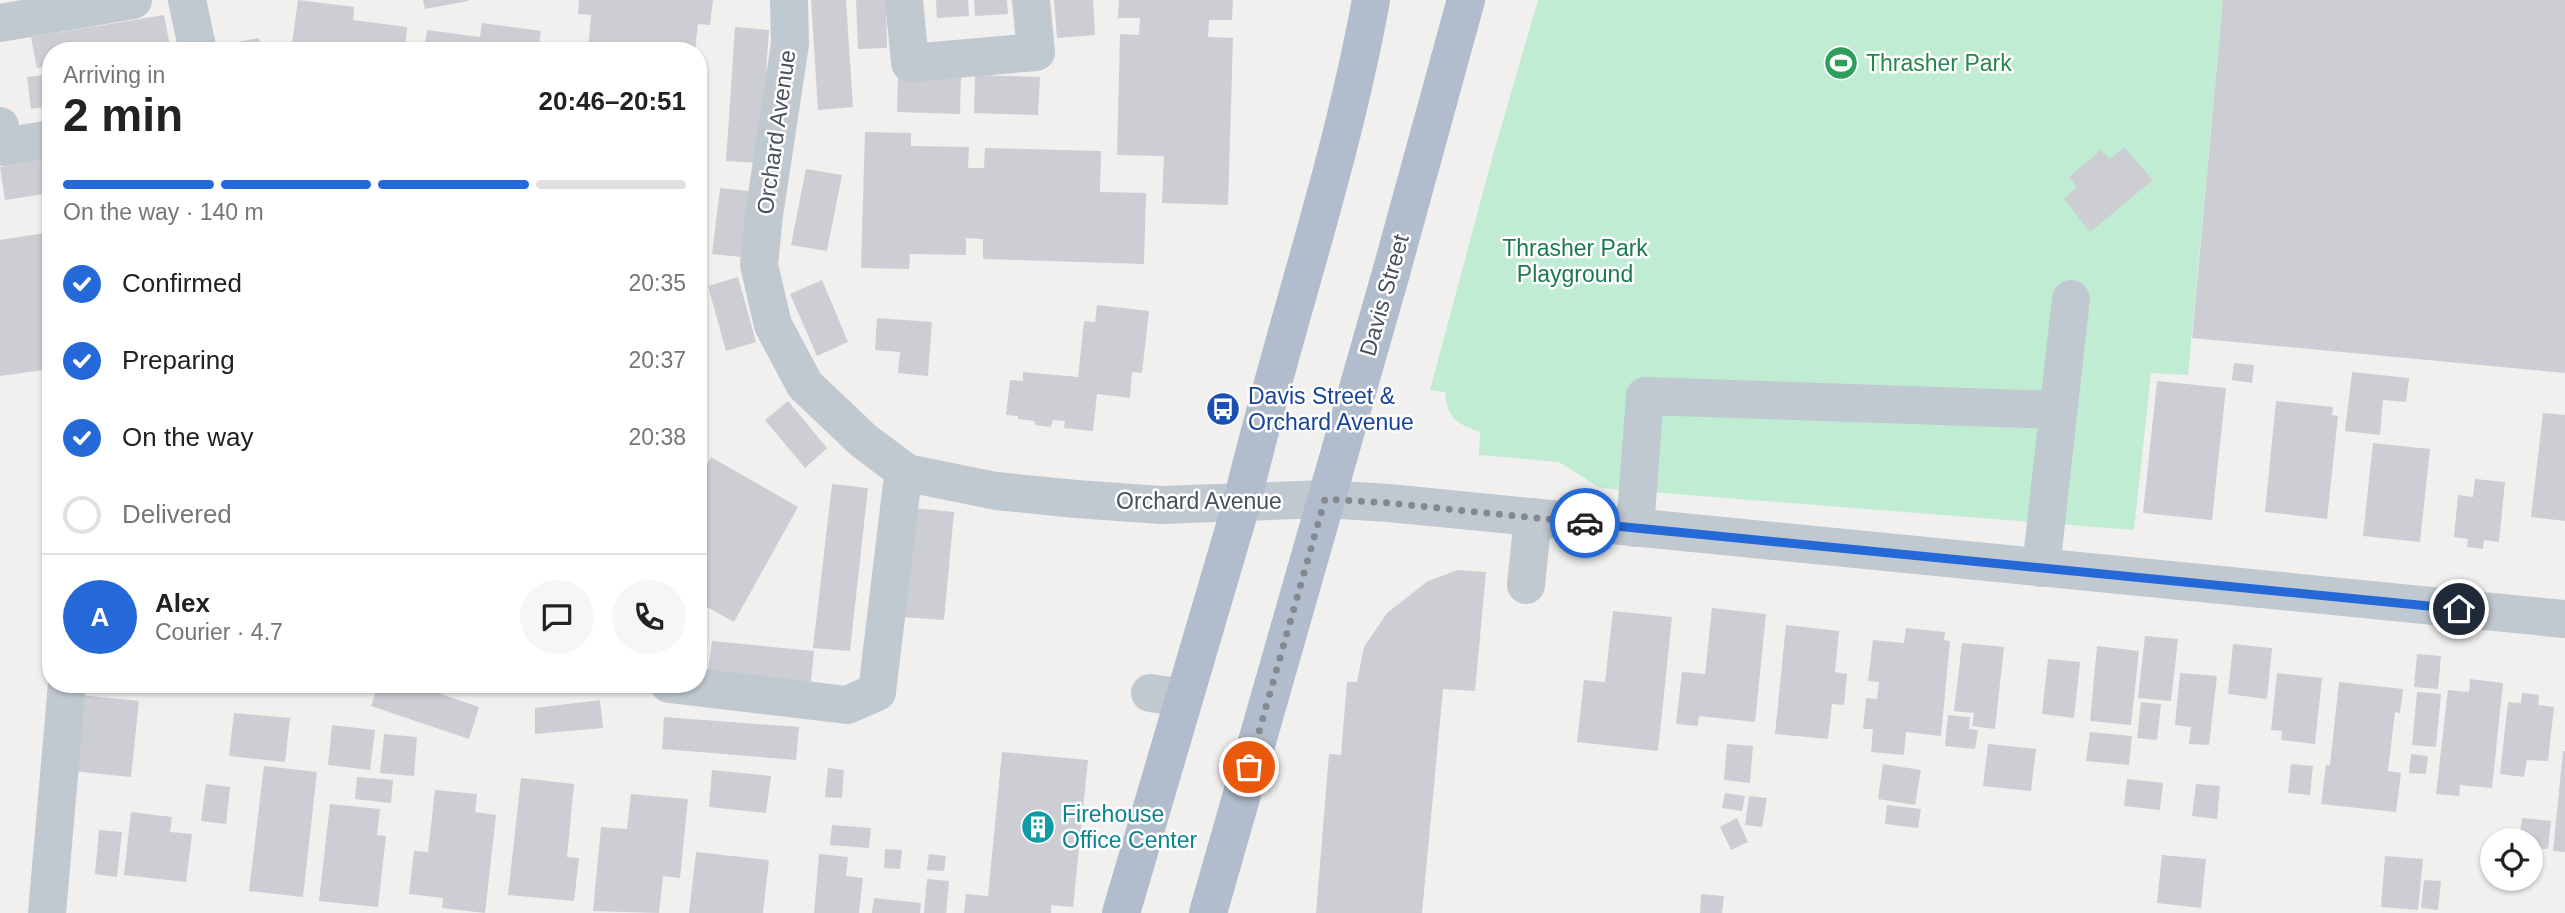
<!DOCTYPE html>
<meta charset="utf-8">
<style>
:root{--surface:#fff;--page:#f6f6f6;--text:#222;--muted:#767676;--line:#e0e0e0;--accent:#2469d7}
body{margin:0;font-family:Helvetica,sans-serif;background:var(--page);color:var(--text);height:100vh;display:flex;flex-direction:column;font-size:26px;white-space:nowrap}
*{box-sizing:border-box;margin:0}
p{font-size:23px;color:var(--muted)}
.icon{flex:none;width:38px;height:38px;fill:none;stroke:currentColor;stroke-width:2;stroke-linecap:round;stroke-linejoin:round}
.map{position:relative;flex:1;overflow:hidden}
.sheet{position:absolute;left:42px;top:42px;width:665px;height:651px;display:flex;flex-direction:column;background:var(--surface);border-radius:28px;box-shadow:0 2px 5px #0004}
.sheet>*{flex:none}
.fabs{position:absolute;left:2480px;top:828px;display:grid;gap:14px}
.fabs a{display:grid;place-items:center;width:63px;height:63px;border-radius:50%;background:var(--surface);box-shadow:0 2px 5px #0004;font-size:35px}
.pin{position:absolute;display:grid;place-items:center;width:60px;height:60px;color:#fff;margin:-30px;border:4px solid #fff;border-radius:50%;box-shadow:0 2px 7px #0007}
.courier{position:absolute;display:grid;place-items:center;width:70px;height:70px;margin:-35px;border:5px solid #2469d7;border-radius:50%;background:#fff;color:#222;box-shadow:0 2px 9px #0007}
.head em{font-style:normal;font-weight:700}
.head div{display:flex;flex-direction:column-reverse}
.head{display:flex;align-items:center;justify-content:space-between;height:119px;padding:0 21px}
h1{font-size:46px;font-weight:700;line-height:52px}
.bar{display:grid;grid-template-columns:repeat(4,1fr);gap:10px 7px;align-content:center;height:84px;padding:0 21px}
.bar i{height:9px;border-radius:5px;background:var(--line)}
.bar .current{background:var(--accent)}
.bar p{grid-column:span 4}
.line{display:flex;align-items:center;gap:18px;padding:0 21px;border-top:2px solid var(--line)}
.line div{flex:1}
.round{display:grid;place-items:center;flex:none;width:74px;height:74px;border-radius:37px;background:var(--page)}
ol{padding:0 21px;list-style:none}
li{display:flex;align-items:center;gap:21px;height:77px}
li p{margin-inline-start:auto}
li .icon{padding:7px;border-radius:50%;background:var(--accent);color:#fff;stroke-width:4}
li:last-child{color:var(--muted)}
li i{width:38px;height:38px;border:4px solid var(--line);border-radius:50%}
.map>svg:first-child{display:block}
.green{fill:#c0ecd4}
.building{fill:#ccced3}
.lines{fill:none;stroke-linecap:round;stroke-linejoin:round}
.minor{stroke:#c1c9d0;stroke-width:38}
.major{stroke:#b1bdcc;stroke-width:38}
.done{stroke:#84888f;stroke-width:7;stroke-dasharray:0 12.6}
.route{stroke:#2469d7;stroke-width:9}
.labels{text-anchor:middle;dominant-baseline:central;stroke-width:5;stroke-linejoin:round;paint-order:stroke}
.leisure-label{font-size:23px;fill:#27864d;stroke:#fff;text-anchor:start}
.street-label{font-size:23px;fill:#48515b;stroke:#fff}
.park-label{font-size:23px;fill:#1d794f;stroke:#fff}
.transit-label{font-size:23px;fill:#164399;stroke:#fff;text-anchor:start}
.culture-label{font-size:23px;fill:#0d838f;stroke:#fff;text-anchor:start}
</style>
<div class="map">
<svg width="2565" height="913" viewBox="0 0 2565 913">
<rect width="100%" height="100%" fill="#f2efef"/>
<path class="green" d="M1538,0H2223L2188,375L2151,373L2134,530L1600,488L1559,462L1479,455L1480,432C1456,423 1448,420 1445,392L1430,390L1493,155Z"/>
<path class="building" d="M298,0L354,7L353,20L407,27L405,51H291Z
M423,0H468V1L425,9Z
M579,0H713L710,25L698,24L695,51H588L591,15L578,14Z
M811,0H846L853,107L818,110Z
M856,0H886L887,48L858,49Z
M936,0H968L969,16L937,18Z
M974,0H1007L1008,14L975,16Z
M1054,0H1093L1095,35L1057,38Z
M1119,0H1233L1232,20H1209L1208,37L1233,38L1228,205L1162,203L1164,156L1117,155L1120,34L1139,35L1140,18H1118Z
M2223,0H2565V373L2192,338Z
M164,15L170,46L142,51H51V66L37,68L31,37Z
M482,23L541,31L538,51H424L427,30L480,37Z
M735,27L769,30L760,163L726,161Z
M259,38L261,51H228L227,44Z
M51,74V106L31,109L27,77Z
M975,75L1040,77L1038,115L974,113Z
M898,76L961,78L960,114L897,112Z
M865,132L911,133V146L969,147L968,168H984L985,148L1101,151L1100,192L1146,193L1144,264L983,259V239L966,238V255L910,254L909,269L861,268Z
M2124,147L2153,180L2090,232L2064,199L2077,187L2069,177L2101,150L2110,159Z
M51,158V193L5,200L0,167Z
M806,169L842,175L827,251L791,245Z
M720,188L749,191L741,257L712,254Z
M45,233L51,266V369L0,376V240Z
M738,277L756,342L726,351L708,286Z
M822,280L848,342L817,356L790,294Z
M1097,305L1149,311L1142,373L1132,372L1130,398L1097,394L1093,431L1064,428L1065,421L1053,420L1051,427L1035,425V421L1018,419V416L1006,415L1010,380L1023,381V372L1078,377L1084,321L1095,322Z
M877,318L932,322L928,376L898,373L900,352L875,350Z
M2234,363L2254,365L2252,383L2232,380Z
M2352,372L2409,378L2406,402L2383,400L2380,435L2345,431Z
M2157,381L2226,388L2212,520L2143,513Z
M788,401L827,448L805,468L765,420Z
M2276,401L2333,407L2332,415L2338,416L2327,519L2265,512Z
M2543,413L2565,415V521L2531,517Z
M2373,443L2430,449L2420,542L2363,536Z
M711,457L798,507L734,622L698,602V480Z
M2475,479L2505,482L2499,542L2484,540L2483,549L2467,547L2468,539L2454,537L2458,495L2473,497Z
M832,484L868,488L850,651L813,648Z
M913,508L954,512L944,620L902,617Z
M1458,570L1486,572L1475,691L1443,689L1422,913H1316L1329,754L1341,755L1347,682H1357L1364,647L1387,613L1428,581Z
M1712,608L1766,614L1755,722L1699,716L1698,726L1676,724L1682,672L1705,674Z
M1613,611L1672,617L1658,751L1577,742L1584,680L1605,682Z
M1786,625L1839,631L1835,672L1847,674L1844,705L1832,704L1828,739L1775,734Z
M1906,628L1945,632L1944,640L1950,641L1941,736L1906,732L1904,755L1871,752L1873,729H1863L1866,698L1877,699L1879,682L1868,681L1873,640L1904,643Z
M2145,636L2178,639L2171,701L2138,698Z
M712,641L814,651L811,682L708,671Z
M1962,643L2004,647L1995,729L1972,726L1974,713L1954,711Z
M2233,644L2272,648L2267,699L2228,694Z
M2097,646L2139,651L2131,725L2090,721Z
M2417,654L2441,656L2438,689L2414,687Z
M2048,659L2080,662L2074,718L2042,714Z
M2180,673L2217,676L2209,745L2189,744L2191,727L2175,725Z
M2277,673L2322,678L2315,744L2281,740L2282,731L2271,730Z
M2470,679L2503,683L2492,788L2460,785L2459,796L2436,794L2448,690L2469,692Z
M2339,682L2403,689L2400,713L2395,712L2388,771L2401,773L2396,812L2321,804L2326,765H2330Z
M378,684H412L479,707L469,739L371,706Z
M2417,692L2441,694L2436,747L2412,745Z
M2522,693L2539,695L2538,705L2554,707L2548,761L2527,760L2524,777L2500,774L2508,702L2521,703Z
M80,695L139,701L131,777L71,771Z
M600,700L603,728L535,734V708Z
M2141,702L2161,704L2157,740L2137,738Z
M234,713L290,718L285,762L229,756Z
M1948,715L1970,717L1969,729L1978,730L1975,749L1945,746Z
M664,717L799,727L796,760L662,749Z
M332,725L375,730L370,770L328,765Z
M2090,732L2132,736L2129,765L2086,761Z
M384,734L417,737L414,776L380,773Z
M1727,744L1753,746L1750,783L1724,780Z
M1988,744L2036,749L2031,791L1983,786Z
M2563,751H2565V852L2553,851Z
M1002,752L1088,760L1073,907L1051,905V913H964L966,894L988,896Z
M2411,754L2428,756L2426,774L2409,773Z
M1883,764L1921,770L1915,805L1878,799Z
M2291,764L2313,766L2310,795L2288,793Z
M264,766L317,772L303,897L249,891Z
M828,768L844,770L842,798L825,797Z
M712,770L771,776L766,813L709,807Z
M357,777L393,780L391,803L355,799Z
M521,778L574,784L567,857L579,858L574,901L508,895Z
M2127,779L2163,783L2160,810L2124,806Z
M206,784L230,787L226,824L201,821Z
M2196,784L2220,786L2217,819L2192,816Z
M435,790L477,794L475,812L496,815L485,913L442,908L443,898L409,894L414,851L428,852Z
M1725,793L1745,796L1742,811L1722,808Z
M631,794L688,799L680,878L663,876L659,913L593,911L601,827L627,829Z
M1749,796L1767,798L1762,827L1745,825Z
M330,804L380,809L377,835L386,836L378,907L319,901Z
M1887,805L1921,809L1918,828L1885,824Z
M131,812L172,817L170,832L192,834L186,882L124,875Z
M1737,818L1748,842L1731,850L1720,827Z
M2522,818L2551,821L2548,849L2530,848V840H2519Z
M832,825L871,828L869,848L830,845Z
M99,830L122,832L117,877L95,874Z
M885,849L902,850L900,869L884,868Z
M696,852L769,860L763,913H689Z
M819,854L848,857L846,876L863,878L859,913H814Z
M929,854L946,856L944,871L927,870Z
M2162,855L2206,859L2201,908L2157,903Z
M2385,856L2423,859L2418,910L2381,907Z
M927,879L949,881L946,913H924Z
M2424,880L2441,881L2438,910L2421,908Z
M1701,894L1724,896L1722,913H1700Z
M874,898L921,903L920,913H872Z"/>
<g class="lines">
<path class="minor" d="M187,0L198,51
M789,0L790,44L764,215L759,265L773,325L805,385L864,441L907,473L996,491L1076,499L1161,505L1325,499L1389,503L2565,619
M904,0L910,63L1036,52L1031,0
M0,23L133,0
M0,126L4,147L51,139
M1635,528L1645,396L2059,410
M2041,568L2071,299
M1526,585L1533,517
M669,684L847,705L877,692L902,484L907,473
M1150,693L1183,698
M47,913L67,684"/>
<path class="major" d="M1121,913L1242,502C1282,334 1340,170 1371,0
M1208,913L1391,273L1466,0"/>
</g>
<g class="lines">
<path class="done" d="M1249,767L1325,499L1389,503L1585,523"/>
<path class="route" d="M1585,523L2459,609"/>
</g>
<defs>
<g id="stadium-disc" transform="scale(1.75)"><circle r="9.5" fill="#2e9e5b" stroke="#fff"/><path d="M0-5a6.5 5 0 1 0 0 10a6.5 5 0 1 0 0-10ZM-3.5-1.8h7v3.6h-7Z" fill="#fff"/></g>
<g id="bus-disc" transform="scale(1.75)"><circle r="9.5" fill="#1a4fb4" stroke="#fff"/><path d="M-5-6H5V4H4V6H2V4H-2V6H-4V4H-5ZM-3.5-4V0h7V-4ZM-3.5 1.2v1.5H-2V1.2ZM2 1.2v1.5H3.5V1.2Z" fill="#fff"/></g>
<g id="building-disc" transform="scale(1.75)"><circle r="9.5" fill="#0f9aa8" stroke="#fff"/><path d="M-4-6H4V6H1V3H-1V6H-4ZM-2.5-4.3h1.7v1.8h-1.7ZM.8-4.3h1.7v1.8H.8ZM-2.5-1h1.7V.8h-1.7ZM.8-1h1.7V.8H.8Z" fill="#fff"/></g>
</defs>
<g fill-rule="evenodd">
<use href="#stadium-disc" x="1841" y="63"/>
<use href="#bus-disc" x="1223" y="409"/>
<use href="#building-disc" x="1038" y="827"/>
</g>
<g class="labels">
<g class="leisure-label">
<text x="1866" y="63">Thrasher Park</text>
</g>
<g class="street-label">
<text transform="translate(776 132) rotate(-82)">Orchard Avenue</text>
<text transform="translate(1384 295) rotate(-74)">Davis Street</text>
<text x="1199" y="501">Orchard Avenue</text>
</g>
<g class="park-label">
<text x="1575" y="248">Thrasher Park<tspan x="1575" dy="26">Playground</tspan></text>
</g>
<g class="transit-label">
<text x="1248" y="396">Davis Street &amp;<tspan x="1248" dy="26">Orchard Avenue</tspan></text>
</g>
<g class="culture-label">
<text x="1062" y="814">Firehouse<tspan x="1062" dy="26">Office Center</tspan></text>
</g>
</g>
</svg>
<div class="fabs">
<a><svg class="icon" aria-label="locate" viewBox="0 0 24 24"><circle cx="12" cy="12" r="6"/><path d="M12 2v4M12 18v4M2 12h4M18 12h4"/></svg></a>
</div>
<div class="pin" style="left:1249px;top:767px;background:#ea580c"><svg class="icon" aria-label="bag" viewBox="0 0 24 24"><path d="M5 8h14l-1 12H6zM9 8a3 3 0 0 1 6 0"/></svg></div>
<div class="pin" style="left:2459px;top:609px;background:#1f2937"><svg class="icon" aria-label="home" viewBox="0 0 24 24"><path d="M3 11l9-7 9 7M6 9v11h12V9"/></svg></div>
<div class="courier" style="left:1585px;top:523px"><svg class="icon" aria-label="car" viewBox="0 0 24 24"><path d="M5 17H2v-5l4-1 3-4h7l3 4 3 1v5h-3M9 17h6M6 11h13"/><circle cx="7" cy="17" r="2"/><circle cx="17" cy="17" r="2"/></svg></div>
<section class="sheet">
<div class="head"><div><h1>2 min</h1><p>Arriving in</p></div><em>20:46–20:51</em></div>
<div class="bar"><i class="current"></i><i class="current"></i><i class="current"></i><i></i><p>On the way · 140 m</p></div>
<ol>
<li><svg class="icon" aria-label="check" viewBox="0 0 24 24"><path d="M5 12l5 5 9-10"/></svg>Confirmed<p>20:35</p></li>
<li><svg class="icon" aria-label="check" viewBox="0 0 24 24"><path d="M5 12l5 5 9-10"/></svg>Preparing<p>20:37</p></li>
<li><svg class="icon" aria-label="check" viewBox="0 0 24 24"><path d="M5 12l5 5 9-10"/></svg>On the way<p>20:38</p></li>
<li><i></i>Delivered</li>
</ol>
<div class="line" style="height:126px"><b class="round" style="background:var(--accent);color:#fff">A</b><div><b>Alex</b><p>Courier · 4.7</p></div><a class="round"><svg class="icon" aria-label="chat" viewBox="0 0 24 24"><path d="M4 5h16v11H9l-5 4z"/></svg></a><a class="round"><svg class="icon" aria-label="phone" viewBox="0 0 24 24"><path d="M5 4h4l2 5-3 2q2 4 5 5l2-3 5 2v4C11 20 4 13 5 4z"/></svg></a></div>
</section>
</div>
